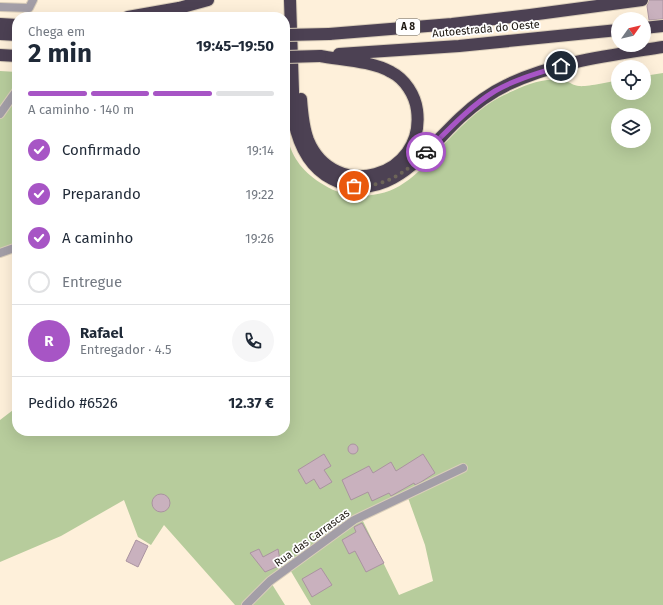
<!DOCTYPE html>
<html lang="pt">
<meta charset="utf-8">
<style>
:root{--surface:#fff;--page:#f6f6f7;--text:#1f2937;--muted:#747a83;--line:#e0e1e3;--accent:#a755c5}
body{margin:0;font-family:"Fira Sans",sans-serif;background:var(--page);color:var(--text);height:100vh;display:flex;flex-direction:column;font-size:15px;white-space:nowrap}
*{box-sizing:border-box;margin:0}
p{font-size:13px;color:var(--muted)}
.icon{flex:none;width:22px;height:22px;fill:none;stroke:currentColor;stroke-width:2;stroke-linecap:round;stroke-linejoin:round}
.map{position:relative;flex:1;overflow:hidden}
.panel{position:absolute;left:12px;top:12px;width:278px;height:424px;display:flex;flex-direction:column;background:var(--surface);border-radius:16px;box-shadow:0 4px 16px #0002}
.panel>*{flex:none}
.needle{width:26px;rotate:56deg}
.controls{position:absolute;left:611px;top:12px;display:grid;gap:8px}
.controls a{display:grid;place-items:center;width:40px;height:40px;border-radius:50%;background:var(--surface);box-shadow:0 4px 16px #0002;font-size:20px}
.pin{position:absolute;display:grid;place-items:center;width:34px;height:34px;color:#fff;margin:-17px;border:2px solid #fff;border-radius:50%;box-shadow:0 1px 4px #0007}
.courier{position:absolute;display:grid;place-items:center;width:40px;height:40px;margin:-20px;border:3px solid #a755c5;border-radius:50%;background:#fff;color:#222;box-shadow:0 1px 5px #0007}
.summary em{font-style:normal;font-weight:700}
.summary div{display:flex;flex-direction:column-reverse}
.summary{display:flex;align-items:center;justify-content:space-between;height:68px;padding:0 16px}
h1{font-size:26px;font-weight:700;line-height:30px}
.bar{display:grid;grid-template-columns:repeat(4,1fr);gap:6px 4px;align-content:center;height:48px;padding:0 16px}
.bar i{height:5px;border-radius:3px;background:var(--line)}
.bar .on{background:var(--accent)}
.bar p{grid-column:span 4}
.line{display:flex;align-items:center;gap:10px;padding:0 16px;border-top:1px solid var(--line)}
.line div{flex:1}
.round{display:grid;place-items:center;flex:none;width:42px;height:42px;border-radius:21px;background:var(--page)}
ol{padding:0 16px;list-style:none}
li{display:flex;align-items:center;gap:12px;height:44px}
li p{margin-inline-start:auto}
li .icon{padding:4px;border-radius:50%;background:var(--accent);color:#fff;stroke-width:4}
li:last-child{color:var(--muted)}
li i{width:22px;height:22px;border:2px solid var(--line);border-radius:50%}
.map>svg:first-child{display:block}
.green{fill:#b7cc9c;fill-rule:evenodd}
.building{fill:#c9b1be;stroke:#aa93a0}
.lines{fill:none;stroke-linecap:round;stroke-linejoin:round}
.minor-casing{stroke:#daceba;stroke-width:10}
.highway-casing{stroke:#daceba;stroke-width:14}
.minor{stroke:#a39ea7;stroke-width:8}
.highway{stroke:#4c4153;stroke-width:12}
.highway-bridge-casing{stroke:#daceba;stroke-width:14;stroke-linecap:butt}
.highway-bridge{stroke:#4c4153;stroke-width:12}
.done{stroke:#6c6458;stroke-width:4;stroke-dasharray:0 7.2}
.route{stroke:#a755c5;stroke-width:5}
.labels{text-anchor:middle;dominant-baseline:central;stroke-width:3.5;stroke-linejoin:round;paint-order:stroke}
.shield{fill:#fff;stroke:#625e59;stroke-width:1}
.shield-label{font-size:10px;font-weight:bold;fill:#1e1912}
.street-label{font-size:11px;fill:#1e1912;stroke:#fff}
</style>
<div class="map">
<svg width="663" height="605" viewBox="0 0 663 605">
<rect width="100%" height="100%" fill="#fef0da"/>
<path class="green" d="M0,71L17,72V247L0,253Z
M663,73V605H311L289,568L270,581L285,605H235L164,525L151,545L138,537L124,500L61,536L0,562V420L17,407V431H285V105C286,115 285,126 287,136C292,159 304,173 324,185C347,200 382,199 404,183C414,177 423,167 431,158C453,135 475,109 504,95C523,86 543,76 565,81C570,82 574,86 579,86C586,87 610,82 618,80V93H644V76ZM618,115H644V141H618ZM407,495L425,545L433,581L399,595L361,517Z"/>
<path class="building" d="M649,0H663V19L649,20L647,6Z
M348 449a5 5 0 1 1 10 0a5 5 0 1 1-10 0Z
M324,454L331,466L324,470L332,482L320,489L314,479L306,484L298,470Z
M423,454L435,473L421,482L415,485L414,483L391,496L389,493L372,501L368,492L351,500L342,480L369,466L373,473L391,462L396,471Z
M152 503a9 9 0 1 1 18 0a9 9 0 1 1-18 0Z
M362,523L384,563L366,572L355,551L349,554L342,540L356,532L354,527Z
M136,540L148,546L138,567L126,561Z
M259,549L263,557L278,549L281,565L265,572L250,553Z
M321,568L332,585L312,597L302,579Z"/>
<g class="lines">
<g class="minor-casing">
<path id="minor" d="M0,7L29,8L33,0
M0,114L17,90
M0,253L17,247
M246,605L270,581L354,520L463,468"/>
</g>
<g class="highway-casing">
<path id="highway" d="M290,0L294,121C299,146 309,167 332,179C386,208 426,150 460,118C474,105 490,93 507,85C553,62 613,55 663,47
M128,17L179,8L208,0
M0,24L17,25
M644,28L663,26
M0,34L17,35
M329,34L452,24L530,15L642,0
M339,54L459,46L618,30
M0,55L17,56
M301,99C302,113 303,127 308,140C334,203 426,178 417,110C415,95 405,79 391,72C372,61 342,60 320,56"/>
</g>
<use href="#minor" class="minor"/>
<use href="#highway" class="highway"/>
<g class="highway-bridge-casing">
<path id="highway-bridge" d="M285,35L329,34
M285,57L320,56"/>
</g>
<use href="#highway-bridge" class="highway-bridge"/>
</g>
<g class="lines">
<path class="done" d="M354,186C386,187 404,174 426,152"/>
<path class="route" d="M426,152C448,130 469,107 495,91C516,79 538,73 561,66"/>
</g>
<g class="labels">
<rect class="shield" x="396" y="19" width="24" height="16" rx="3"/>
<g class="shield-label">
<text x="408" y="27">A 8</text>
</g>
<g class="street-label">
<text transform="translate(486 29) rotate(-5)">Autoestrada do Oeste</text>
<text transform="translate(312 538) rotate(-36)">Rua das Carrascas</text>
</g>
</g>
</svg>
<div class="controls">
<a><svg class="needle" viewBox="-14 -14 28 28"><path d="M0-13l5 13h-10z" fill="#e53935"/><path d="M0 13l5-13h-10z" fill="#747a83"/></svg></a>
<a><svg class="icon" aria-label="locate" viewBox="0 0 24 24"><circle cx="12" cy="12" r="6"/><path d="M12 2v4M12 18v4M2 12h4M18 12h4"/></svg></a>
<a><svg class="icon" aria-label="layers" viewBox="0 0 24 24"><path d="M12 4l9 5-9 5-9-5zM3 14l9 5 9-5"/></svg></a>
</div>
<div class="pin" style="left:354px;top:186px;background:#ea580c"><svg class="icon" aria-label="bag" viewBox="0 0 24 24"><path d="M5 8h14l-1 12H6zM9 8a3 3 0 0 1 6 0"/></svg></div>
<div class="pin" style="left:561px;top:66px;background:#1f2937"><svg class="icon" aria-label="home" viewBox="0 0 24 24"><path d="M3 11l9-7 9 7M6 9v11h12V9"/></svg></div>
<div class="courier" style="left:426px;top:152px"><svg class="icon" aria-label="car" viewBox="0 0 24 24"><path d="M5 17H2v-5l4-1 3-4h7l3 4 3 1v5h-3M9 17h6M6 11h13"/><circle cx="7" cy="17" r="2"/><circle cx="17" cy="17" r="2"/></svg></div>
<section class="panel">
<div class="summary"><div><h1>2 min</h1><p>Chega em</p></div><em>19:45–19:50</em></div>
<div class="bar"><i class="on"></i><i class="on"></i><i class="on"></i><i></i><p>A caminho · 140 m</p></div>
<ol>
<li><svg class="icon" aria-label="check" viewBox="0 0 24 24"><path d="M5 12l5 5 9-10"/></svg>Confirmado<p>19:14</p></li>
<li><svg class="icon" aria-label="check" viewBox="0 0 24 24"><path d="M5 12l5 5 9-10"/></svg>Preparando<p>19:22</p></li>
<li><svg class="icon" aria-label="check" viewBox="0 0 24 24"><path d="M5 12l5 5 9-10"/></svg>A caminho<p>19:26</p></li>
<li><i></i>Entregue</li>
</ol>
<div class="line" style="height:72px"><b class="round" style="background:var(--accent);color:#fff">R</b><div><b>Rafael</b><p>Entregador · 4.5</p></div><a class="round"><svg class="icon" aria-label="phone" viewBox="0 0 24 24"><path d="M5 4h4l2 5-3 2q2 4 5 5l2-3 5 2v4C11 20 4 13 5 4z"/></svg></a></div>
<div class="line" style="height:52px"><div>Pedido #6526</div><b>12.37 €</b></div>
</section>
</div>
